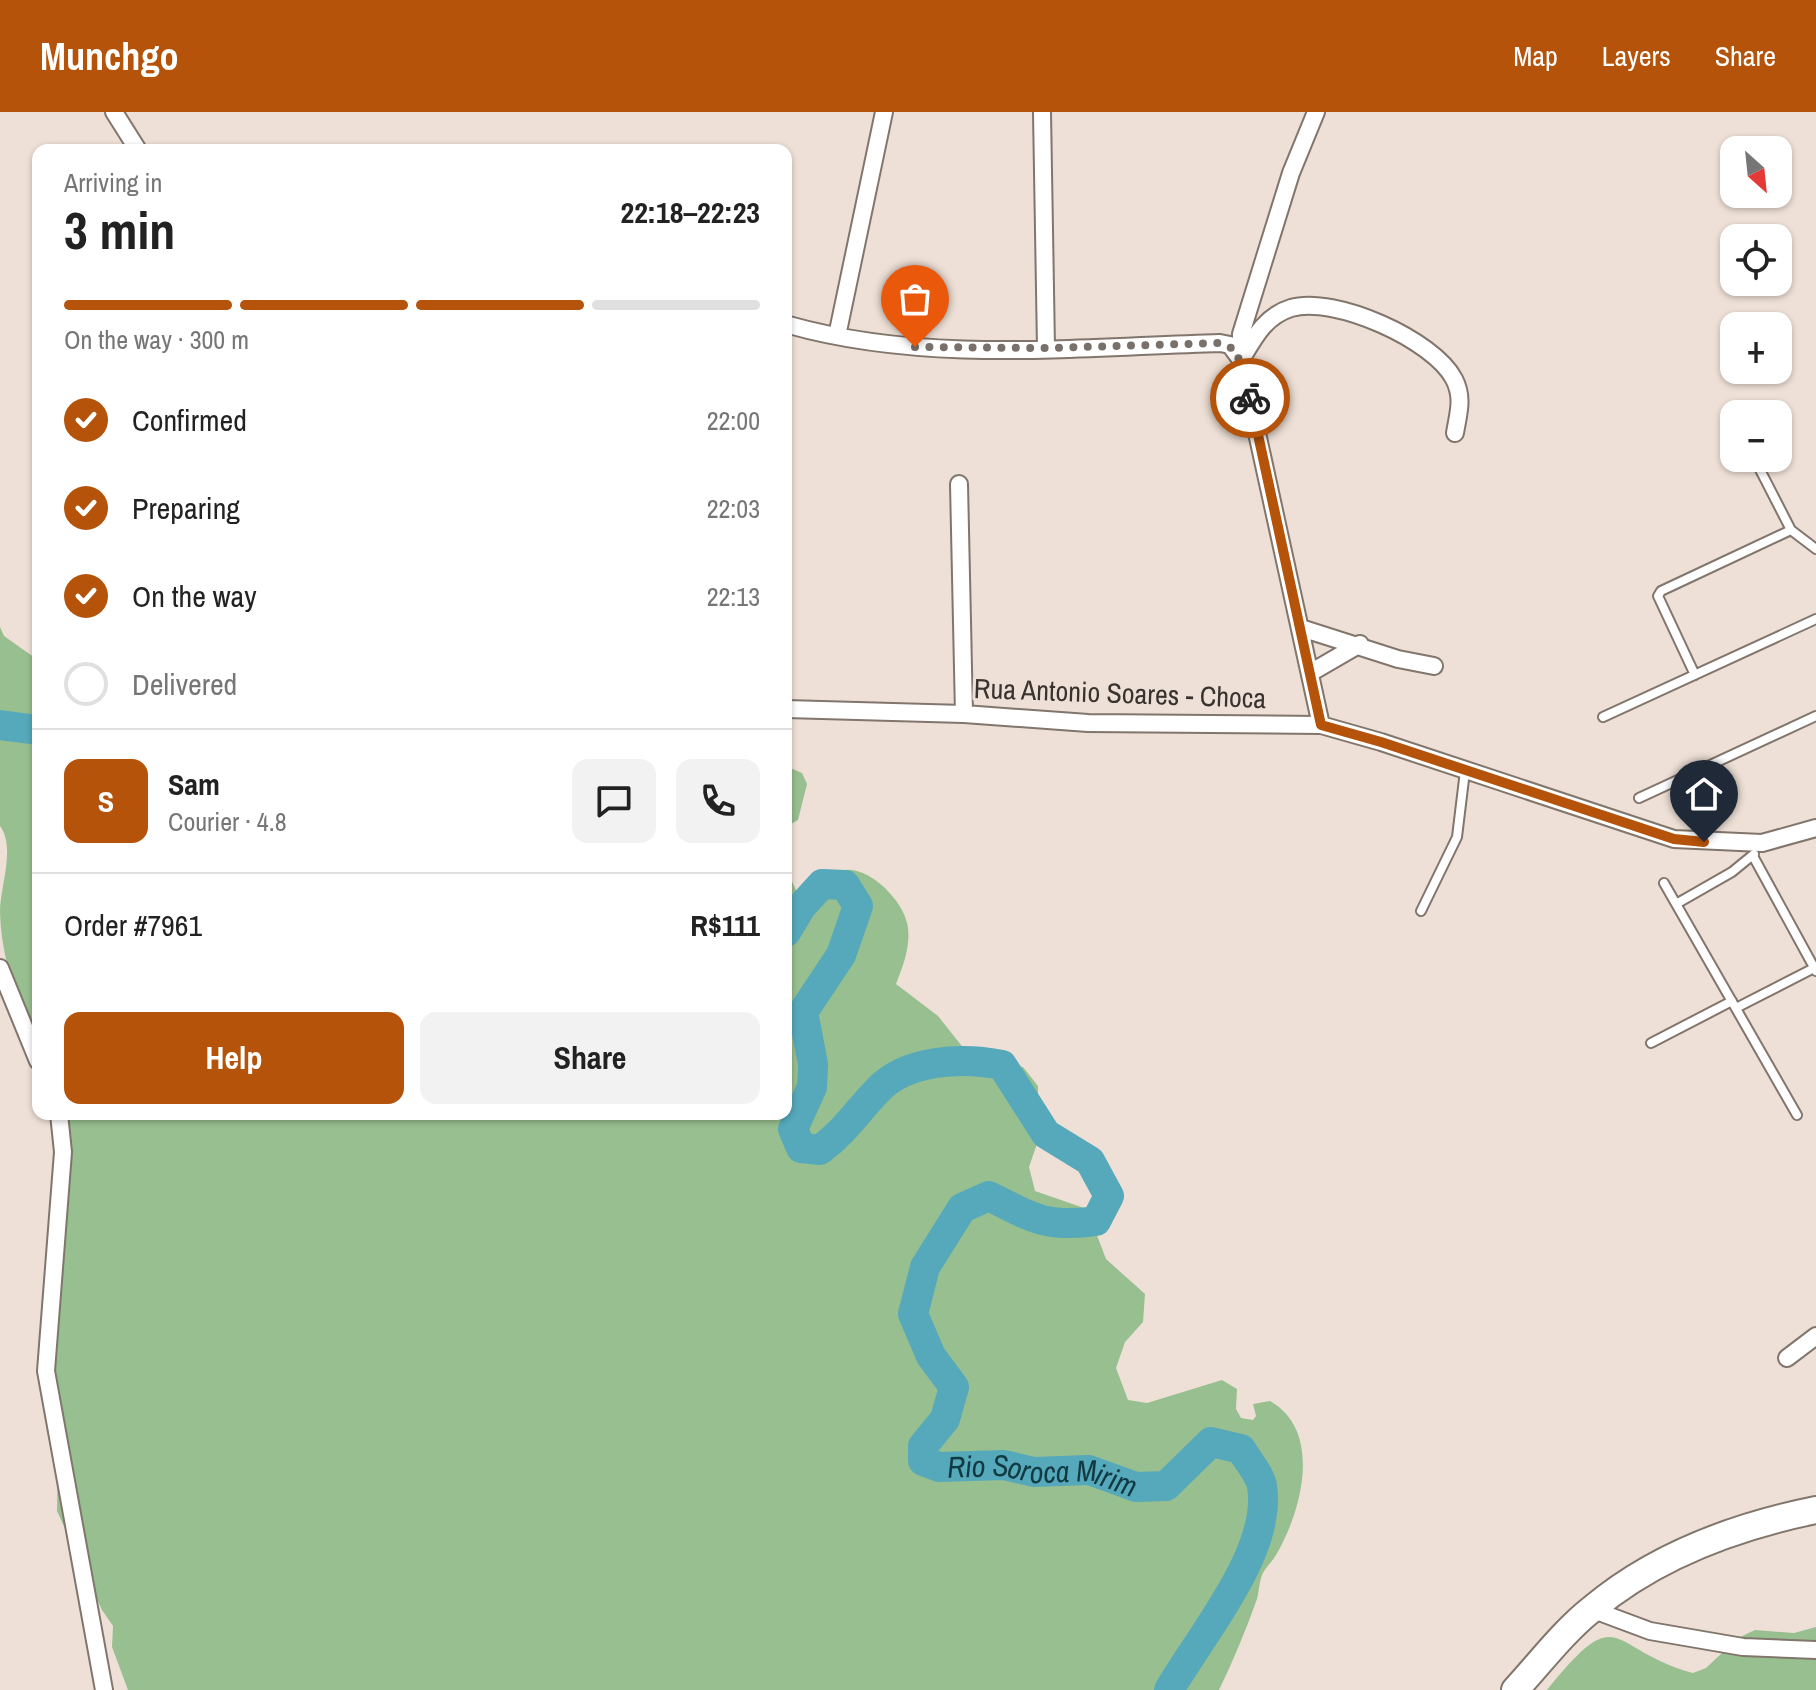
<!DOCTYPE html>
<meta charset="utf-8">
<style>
:root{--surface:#fff;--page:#f2f2f2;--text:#222;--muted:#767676;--line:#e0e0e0;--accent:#b45309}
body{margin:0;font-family:"Archivo Narrow",sans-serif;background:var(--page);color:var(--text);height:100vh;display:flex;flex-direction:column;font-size:30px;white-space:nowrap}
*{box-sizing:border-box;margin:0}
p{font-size:26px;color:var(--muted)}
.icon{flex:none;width:44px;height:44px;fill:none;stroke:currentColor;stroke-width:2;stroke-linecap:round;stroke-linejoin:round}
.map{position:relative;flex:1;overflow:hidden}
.details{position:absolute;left:32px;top:32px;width:760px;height:976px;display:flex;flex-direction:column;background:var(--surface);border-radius:16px;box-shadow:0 2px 6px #0004}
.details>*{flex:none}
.needle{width:52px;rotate:153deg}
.fabs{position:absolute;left:1720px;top:24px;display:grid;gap:16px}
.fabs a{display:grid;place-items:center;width:72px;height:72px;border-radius:16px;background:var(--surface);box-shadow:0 2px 6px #0004;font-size:40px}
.pin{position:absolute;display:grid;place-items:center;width:68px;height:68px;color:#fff;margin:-82px -34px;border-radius:50% 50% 50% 0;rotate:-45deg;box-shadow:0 0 8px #0007}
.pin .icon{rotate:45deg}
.courier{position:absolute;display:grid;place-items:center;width:80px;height:80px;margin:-40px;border:6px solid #b45309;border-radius:50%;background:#fff;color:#222;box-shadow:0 2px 10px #0007}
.headline em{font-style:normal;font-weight:700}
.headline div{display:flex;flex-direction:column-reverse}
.headline{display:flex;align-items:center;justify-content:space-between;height:136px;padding:0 32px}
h1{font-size:52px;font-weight:700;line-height:60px}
.bar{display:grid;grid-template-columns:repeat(4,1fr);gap:12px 8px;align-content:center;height:96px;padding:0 32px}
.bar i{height:10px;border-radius:6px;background:var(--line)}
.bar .current{background:var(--accent)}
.bar p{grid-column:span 4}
.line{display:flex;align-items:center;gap:20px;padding:0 32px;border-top:2px solid var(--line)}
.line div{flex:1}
.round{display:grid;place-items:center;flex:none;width:84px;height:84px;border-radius:16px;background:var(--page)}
ol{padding:0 32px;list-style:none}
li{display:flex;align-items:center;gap:24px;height:88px}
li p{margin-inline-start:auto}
li .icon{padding:8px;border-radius:50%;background:var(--accent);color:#fff;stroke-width:4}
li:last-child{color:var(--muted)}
li i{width:44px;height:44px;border:4px solid var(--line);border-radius:50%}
.action{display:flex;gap:16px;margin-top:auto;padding:16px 32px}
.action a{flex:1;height:92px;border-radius:16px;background:var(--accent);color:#fff;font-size:32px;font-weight:700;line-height:92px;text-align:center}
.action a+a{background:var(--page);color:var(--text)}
header{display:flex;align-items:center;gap:48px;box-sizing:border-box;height:112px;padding:0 40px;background:var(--accent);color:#fff}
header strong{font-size:38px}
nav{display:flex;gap:44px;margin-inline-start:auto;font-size:28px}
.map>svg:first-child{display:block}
.green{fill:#98bf8f}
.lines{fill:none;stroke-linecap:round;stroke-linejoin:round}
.river{stroke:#55a9bb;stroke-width:30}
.service-casing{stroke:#81756c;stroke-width:12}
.minor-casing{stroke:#81756c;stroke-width:20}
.primary-casing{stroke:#81756c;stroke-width:30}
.service{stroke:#fff;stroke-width:8}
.minor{stroke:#fff;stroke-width:16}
.primary{stroke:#fff;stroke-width:26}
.done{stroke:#787069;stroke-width:8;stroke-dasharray:0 14.4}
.route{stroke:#b45309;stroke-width:10}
.labels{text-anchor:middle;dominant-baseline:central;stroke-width:6;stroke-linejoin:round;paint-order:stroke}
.street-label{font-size:28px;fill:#39332f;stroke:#eee0d6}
.water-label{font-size:30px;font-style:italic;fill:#123a42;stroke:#eee0d6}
</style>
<header>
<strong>Munchgo</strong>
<nav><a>Map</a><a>Layers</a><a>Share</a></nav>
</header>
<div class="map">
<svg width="1816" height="1578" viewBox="0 0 1816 1578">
<rect width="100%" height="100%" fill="#eee0d6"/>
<path class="green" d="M0,515L4,524L38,548V951C23,902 1,852 0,800C0,774 16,736 0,714Z
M786,654L802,661L807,672L798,708L786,715Z
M786,756L800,787C819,781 815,763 845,758C870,755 902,788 907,811C912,831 903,854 896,872L938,904L969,943L995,952L1023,955L1038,974V1029L1029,1055L1035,1079L1087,1097L1106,1147L1145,1182L1143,1210L1125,1230L1116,1256L1128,1288L1147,1291L1222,1268L1237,1277L1236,1297L1241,1306L1253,1308L1256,1304L1253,1292L1270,1289C1323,1319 1302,1399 1276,1443C1272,1450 1265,1456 1262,1463C1259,1471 1259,1480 1257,1487C1246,1518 1233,1549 1219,1578H128L112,1535L113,1514L102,1498L57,1399L58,1350L47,1189L62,1002H786Z
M1816,1515V1578H1547C1622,1485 1607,1538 1693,1561L1706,1556L1738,1526L1755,1518L1794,1521Z"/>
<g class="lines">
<g class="river">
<path d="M0,613L38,618"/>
<path id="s1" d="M786,820L801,795L822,772L845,773L858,794L841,843L803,900L813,952L812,975L793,1017L801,1036L820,1038C847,1017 855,1002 877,979C906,947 963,945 1002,953L1046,1022L1090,1049L1109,1084L1096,1109C1047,1116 1032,1106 989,1084L962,1096L925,1155L913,1202L931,1244L954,1275L945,1307L923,1334V1349L939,1355L1004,1353L1034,1360L1089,1358L1136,1375L1166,1374L1211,1330L1241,1337C1247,1348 1260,1362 1262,1374C1273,1439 1201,1523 1169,1578"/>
</g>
<g class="service-casing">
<path id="service" d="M1731,297L1734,303
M1754,346L1791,418L1816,437
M1695,563L1658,484L1661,479L1791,418
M1603,605L1816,507
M1639,686L1816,604
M1753,744L1816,859
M1664,771L1797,1003
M1676,792L1732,760L1754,742
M1421,799L1457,725L1465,659
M1736,896L1816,855
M1651,931L1732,889"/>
</g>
<g class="minor-casing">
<path id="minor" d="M114,0L138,38
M1042,0L1046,236
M1316,0L1291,61L1241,222V248L1321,613
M789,213C927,252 1079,235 1220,231L1230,233L1241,248C1254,226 1265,204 1291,196C1334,183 1434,228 1454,267C1464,286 1458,302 1455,321
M837,224L884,0
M959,372L964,602
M1301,516L1398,547L1434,554
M1310,561L1360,532
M786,597L964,602L1088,611L1321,613L1381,630L1674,727L1762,731L1816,716
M0,856L38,949
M59,1002L63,1040L46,1259L104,1578
M1787,1246L1816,1224
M1591,1497L1650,1519L1743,1535L1816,1538"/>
</g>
<g class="primary-casing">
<path id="primary" d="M1515,1578C1540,1551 1563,1520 1592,1497C1655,1444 1737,1414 1816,1398"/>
</g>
<use href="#service" class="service"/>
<use href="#minor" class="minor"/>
<use href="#primary" class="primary"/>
</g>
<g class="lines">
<path class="done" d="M915,235L1046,236L1220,231L1236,238L1250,286"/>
<path class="route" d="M1250,286L1321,613L1381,630L1674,727L1704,730"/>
</g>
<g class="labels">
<g class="street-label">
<text transform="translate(1120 581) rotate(2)">Rua Antonio Soares - Choca</text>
</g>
<g class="water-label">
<text stroke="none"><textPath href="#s1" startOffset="1356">Rio Soroca Mirim</textPath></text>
</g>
</g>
</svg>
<div class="fabs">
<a><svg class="needle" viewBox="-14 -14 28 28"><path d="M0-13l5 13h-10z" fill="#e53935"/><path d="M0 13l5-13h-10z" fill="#767676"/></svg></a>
<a><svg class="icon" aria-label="locate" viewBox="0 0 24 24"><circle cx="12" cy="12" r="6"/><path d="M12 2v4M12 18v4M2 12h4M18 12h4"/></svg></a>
<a>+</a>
<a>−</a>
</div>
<div class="pin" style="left:915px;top:235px;background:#ea580c"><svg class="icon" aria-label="bag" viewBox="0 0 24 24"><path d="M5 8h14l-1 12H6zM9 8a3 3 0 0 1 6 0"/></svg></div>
<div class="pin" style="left:1704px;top:730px;background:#1f2937"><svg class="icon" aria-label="home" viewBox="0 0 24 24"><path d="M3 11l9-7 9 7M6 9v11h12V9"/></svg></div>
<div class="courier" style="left:1250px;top:286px"><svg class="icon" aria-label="bike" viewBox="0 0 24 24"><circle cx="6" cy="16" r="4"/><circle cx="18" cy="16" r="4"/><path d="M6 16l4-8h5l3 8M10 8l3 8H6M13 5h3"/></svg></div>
<section class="details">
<div class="headline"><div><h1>3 min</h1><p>Arriving in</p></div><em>22:18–22:23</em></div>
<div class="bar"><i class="current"></i><i class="current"></i><i class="current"></i><i></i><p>On the way · 300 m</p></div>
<ol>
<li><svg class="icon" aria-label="check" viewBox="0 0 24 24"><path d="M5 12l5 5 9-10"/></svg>Confirmed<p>22:00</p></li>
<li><svg class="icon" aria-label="check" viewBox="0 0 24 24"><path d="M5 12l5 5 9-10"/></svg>Preparing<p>22:03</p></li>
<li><svg class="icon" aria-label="check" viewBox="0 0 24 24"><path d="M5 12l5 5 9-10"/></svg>On the way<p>22:13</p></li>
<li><i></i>Delivered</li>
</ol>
<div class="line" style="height:144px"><b class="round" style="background:var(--accent);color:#fff">S</b><div><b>Sam</b><p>Courier · 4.8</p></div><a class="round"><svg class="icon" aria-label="chat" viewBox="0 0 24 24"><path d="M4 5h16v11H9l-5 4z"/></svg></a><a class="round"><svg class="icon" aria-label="phone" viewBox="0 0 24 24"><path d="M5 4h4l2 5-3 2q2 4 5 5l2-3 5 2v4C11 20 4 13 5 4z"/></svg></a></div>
<div class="line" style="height:104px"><div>Order #7961</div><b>R$111</b></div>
<div class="action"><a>Help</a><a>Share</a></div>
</section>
</div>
